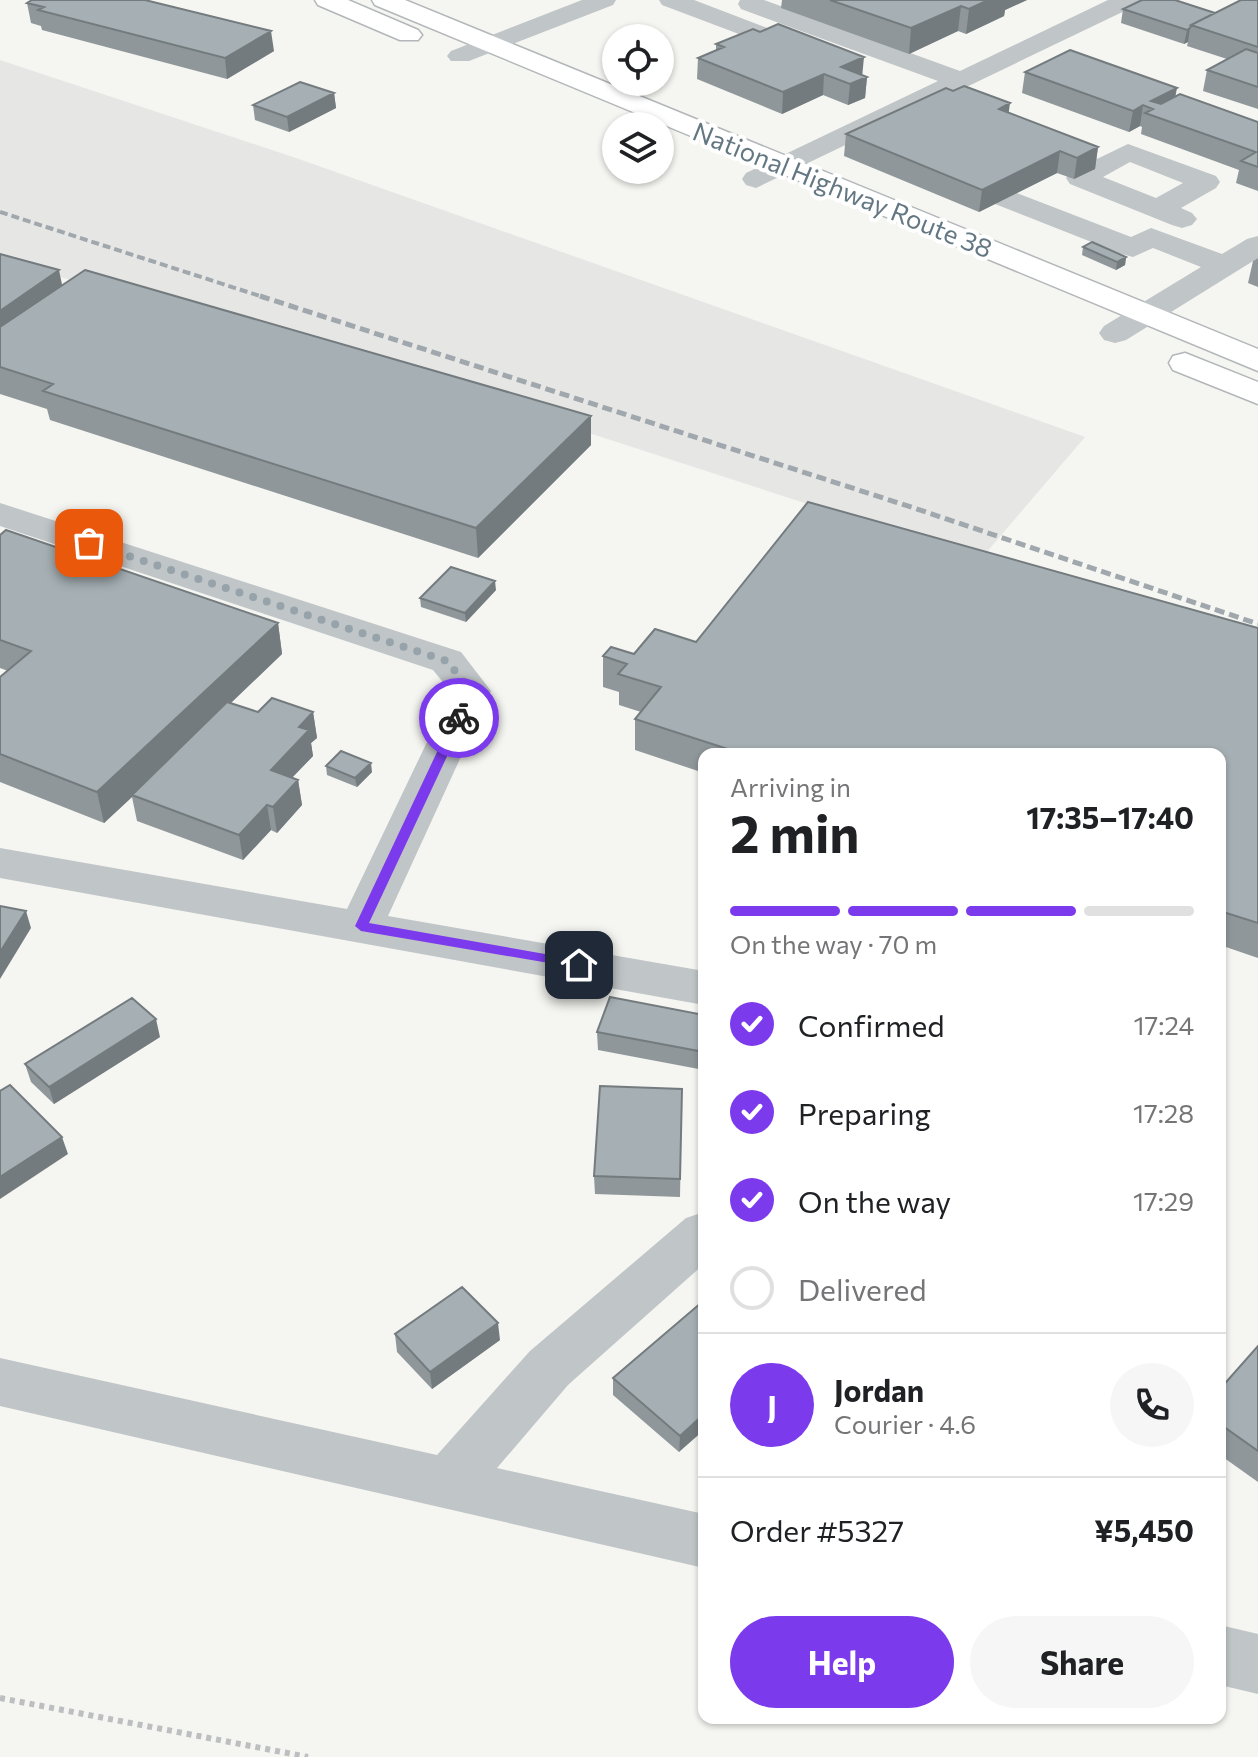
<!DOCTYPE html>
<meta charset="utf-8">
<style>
:root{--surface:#fff;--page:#f6f6f6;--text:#202124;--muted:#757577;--line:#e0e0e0;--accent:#7c3aed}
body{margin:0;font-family:Commissioner,sans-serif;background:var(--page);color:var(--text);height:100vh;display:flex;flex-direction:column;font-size:30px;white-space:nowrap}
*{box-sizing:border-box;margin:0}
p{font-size:26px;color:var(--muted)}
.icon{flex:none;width:44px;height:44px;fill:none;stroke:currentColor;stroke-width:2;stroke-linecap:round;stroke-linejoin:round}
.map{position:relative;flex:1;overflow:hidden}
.drawer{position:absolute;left:698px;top:748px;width:528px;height:976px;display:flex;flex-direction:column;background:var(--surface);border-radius:16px;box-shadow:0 2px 6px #0004}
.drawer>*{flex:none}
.buttons{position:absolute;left:602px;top:24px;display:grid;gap:16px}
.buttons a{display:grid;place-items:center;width:72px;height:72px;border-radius:50%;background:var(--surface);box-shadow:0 2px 6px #0004;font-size:40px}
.pin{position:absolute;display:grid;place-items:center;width:68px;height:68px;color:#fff;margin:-34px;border-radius:16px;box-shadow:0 4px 12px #0006}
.courier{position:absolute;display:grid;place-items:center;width:80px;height:80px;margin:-40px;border:6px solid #7c3aed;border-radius:50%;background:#fff;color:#222;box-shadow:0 2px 10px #0007}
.headline em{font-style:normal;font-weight:700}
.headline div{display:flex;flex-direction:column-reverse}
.headline{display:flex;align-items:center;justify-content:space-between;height:136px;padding:0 32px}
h1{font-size:52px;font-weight:700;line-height:60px}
.bar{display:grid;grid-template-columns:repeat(4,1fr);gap:12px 8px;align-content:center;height:96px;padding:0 32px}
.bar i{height:10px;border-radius:6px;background:var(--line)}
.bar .selected{background:var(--accent)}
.bar p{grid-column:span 4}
.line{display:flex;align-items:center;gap:20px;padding:0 32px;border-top:2px solid var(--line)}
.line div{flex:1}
.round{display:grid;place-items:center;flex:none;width:84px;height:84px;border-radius:42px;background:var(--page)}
ol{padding:0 32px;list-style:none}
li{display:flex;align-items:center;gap:24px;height:88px}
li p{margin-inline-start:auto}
li .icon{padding:8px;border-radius:50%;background:var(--accent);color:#fff;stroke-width:4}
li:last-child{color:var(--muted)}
li i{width:44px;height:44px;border:4px solid var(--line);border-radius:50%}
.action{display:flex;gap:16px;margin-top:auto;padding:16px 32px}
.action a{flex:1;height:92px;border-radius:48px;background:var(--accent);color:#fff;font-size:32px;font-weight:700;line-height:92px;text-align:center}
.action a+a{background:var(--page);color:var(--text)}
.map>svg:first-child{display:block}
.built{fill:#e6e6e5}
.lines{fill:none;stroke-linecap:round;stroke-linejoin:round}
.highway-casing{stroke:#b3b7ba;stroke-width:3}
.path{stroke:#bcbec0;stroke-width:6;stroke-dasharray:5 5;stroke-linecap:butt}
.minor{fill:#c0c5c7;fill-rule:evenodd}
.highway{fill:#fff;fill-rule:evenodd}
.rail-far1{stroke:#a0a8ad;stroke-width:4;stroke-dasharray:8 4;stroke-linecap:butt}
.rail{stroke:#a0a8ad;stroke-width:5;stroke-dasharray:10 5;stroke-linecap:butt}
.wall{fill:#8f979b}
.shaded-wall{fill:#747b7e}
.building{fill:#a6b0b4;stroke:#747b7e;stroke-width:2}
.route{fill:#7c3aed}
.done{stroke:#96a3aa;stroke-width:8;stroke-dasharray:0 14.4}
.labels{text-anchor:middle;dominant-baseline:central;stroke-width:8;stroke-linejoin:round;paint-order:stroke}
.far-street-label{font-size:26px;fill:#637783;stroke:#fff}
</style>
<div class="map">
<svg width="1258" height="1757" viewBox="0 0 1258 1757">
<rect width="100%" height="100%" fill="#f5f5f1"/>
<path class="built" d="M0,60L299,159L1085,437L980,560L324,347L0,261Z"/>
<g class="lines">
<g class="highway-casing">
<path id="highway" d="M315,0H348L418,30L422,35L418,40H400L318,5Z
M372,0H405L1258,349V371L375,5Z
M1185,353L1258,382V404L1173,370L1169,363L1173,356Z"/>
</g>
<path class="path" d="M0,1698L308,1757"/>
<path class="minor" d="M582,0H616L613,5L469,61H451L447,56L451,51Z
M659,0H694L783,34L787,39L783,44H765L662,5Z
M740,0H764L960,71L1108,0H1140L1137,5L756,188L746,185L742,179L746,173L938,81L741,9L738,4Z
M1128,144L1216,176L1220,182L1216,188L1181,208L1192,213L1197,219L1192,225L1182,228L1172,225L1070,184L1066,178L1070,172ZM1130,162L1183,183L1156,198L1103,177Z
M949,167L1131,237L1151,228L1222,254L1247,239L1258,236V258L1126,340L1115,343L1104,340L1099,333L1104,326L1201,267L1153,248L1133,257L1122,254L939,182L935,176L939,170Z
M0,503L461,652L491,691L388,916L704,971V1005L0,878V848L347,909L451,692L433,670L0,526Z
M704,1212V1264L568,1385L497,1468L704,1514V1568L0,1406V1358L437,1455L530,1351L686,1218Z
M1220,1625L1258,1634V1694L1220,1685Z"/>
<use href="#highway" class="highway"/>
<path class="rail-far1" d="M0,212L266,298"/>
<path class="rail" d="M260,296L914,508L1258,624"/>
</g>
<path class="wall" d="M782,0H1027L1005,10L1004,16L966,34L958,31L909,54L781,8Z
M1258,0V109L1203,91L1207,70L1227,59L1187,46L1188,42L1184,44L1121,23L1123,9L1215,13Z
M27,3L274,51L227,79L42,30L41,26L31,23Z
M716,44L862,75L867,77L865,98L848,105L823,95L782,114L697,79L698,58L716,50Z
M1025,72L1175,97L1258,122V191L1236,183L1239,170L1141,134L1142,127L1140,126L1129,132L1022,93Z
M334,93L336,108L289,132L255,120L253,105Z
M1009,113L1098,147L1095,169L1074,179L1057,173L979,212L844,156L846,134Z
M1083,247L1126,257L1125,265L1116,270L1082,255Z
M0,254L62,285L591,416V445L478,558L50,420L47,409L0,394Z
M1258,258V287L1248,283L1253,261Z
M0,535L278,623L282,654L231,703L258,712H313L317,738L311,743L313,756L292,778L298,780L302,805L277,833L271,830L243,860L137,821L132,797L104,823L0,782V677L8,671L0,668Z
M496,590L466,622L421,607L420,598Z
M1258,628V958L1220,945V754H704V773L635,750V719L641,712L619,705V692L603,687V656L634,654L696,642Z
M326,766L372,772L357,787L327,775Z
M704,1015V1070L598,1050L597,1032Z
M160,1037L54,1104L31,1082L25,1064Z
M682,1089L680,1197L595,1194L594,1176Z
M702,1302L679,1452L613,1395V1378Z
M395,1334L500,1340L432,1389L397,1352Z
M1258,1346V1482L1220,1455V1389Z"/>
<path class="shaded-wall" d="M988,0H1027L1005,10L1004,16L966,34L969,9Z
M961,6L958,31L909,54L911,28Z
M1190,28L1188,42L1184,44L1187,30Z
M271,31L274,51L227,79L225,58Z
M864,57L862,78L841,67Z
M824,74L823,95L782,114L783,92Z
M867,77L865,98L848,105L850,84Z
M1177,88L1173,109L1151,101Z
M334,93L336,108L289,132L287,117Z
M1010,103L1007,125L999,109Z
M1143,105L1140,126L1129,132L1133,111Z
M1098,147L1095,169L1074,179L1077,158Z
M1060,151L1057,173L979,212L982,190Z
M1126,257L1125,265L1116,270L1117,262Z
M59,270L65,299L0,344V311Z
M591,416V445L478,558L476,528Z
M495,581L496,590L466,622L465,613Z
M278,623L282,654L133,796L132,795V797L104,823L97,792Z
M313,712L317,738L311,743L313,756L275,795L271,770L299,727Z
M371,763L372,772L357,787L355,778Z
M298,780L302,805L277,833L273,807Z
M267,805L271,830L243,860L239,835Z
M26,911L31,928L0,979V952Z
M156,1019L160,1037L54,1104L49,1087Z
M62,1137L68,1154L0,1199V1177Z
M498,1323L500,1340L432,1389L430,1372Z
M704,1414V1430L679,1452L680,1436Z"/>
<path class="building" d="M32,0H145L271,31L225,58L38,10L44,7L27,3Z
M830,0H988L969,9L961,6L911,28Z
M1142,0H1175L1215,13L1191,25L1190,28L1187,30L1123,9Z
M1241,0H1258V47L1191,25Z
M778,24L864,57L841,67L867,77L850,84L824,74L783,92L698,58L724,47L716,44L753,29L760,32Z
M1246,49L1258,53V87L1207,70Z
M1070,50L1177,88L1151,101L1161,104L1180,94L1258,122V167L1241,161L1256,152L1145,113L1153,109L1143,105L1133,111L1025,72Z
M300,82L334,93L287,117L253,105Z
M964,86L1010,103L999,109L1098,147L1077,158L1060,151L982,190L846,134L946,88L953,91Z
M1092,242L1126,257L1117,262L1083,247Z
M0,254L59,270L0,311Z
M85,270L591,416L476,528L43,391L53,384L0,367V327Z
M808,502L1258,628V923L1220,911V754H743L635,719L661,687L618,674L627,664L603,656L611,647L634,654L655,629L696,642Z
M6,530L278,623L97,792L0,754V677L31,651L0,640V535Z
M451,567L495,581L465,613L420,598Z
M272,698L313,712L299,727L309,730L271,770L298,780L273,807L267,805L239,835L132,795L227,702L258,712Z
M341,751L371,763L355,778L326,766Z
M0,906L26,911L0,952Z
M610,997L704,1015V1052L597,1032Z
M132,998L156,1019L49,1087L25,1064Z
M10,1085L62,1137L0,1177V1091Z
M600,1086L682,1089L680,1179L594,1176Z
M462,1287L498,1323L430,1372L395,1334Z
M702,1302L704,1304V1414L680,1436L613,1378Z
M1258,1346V1451L1220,1424V1389Z"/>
<path class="route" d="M454,716L465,718L369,923L579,960L584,962V969L361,931L355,926Z"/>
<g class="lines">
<path class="done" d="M89,543L447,661L471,691L459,718"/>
</g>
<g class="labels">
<g class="far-street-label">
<text transform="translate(843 189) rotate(22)">National Highway Route 38</text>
</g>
</g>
</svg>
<div class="buttons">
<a><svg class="icon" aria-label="locate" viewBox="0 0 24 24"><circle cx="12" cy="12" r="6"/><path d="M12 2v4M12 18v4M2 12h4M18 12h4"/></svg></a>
<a><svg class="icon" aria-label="layers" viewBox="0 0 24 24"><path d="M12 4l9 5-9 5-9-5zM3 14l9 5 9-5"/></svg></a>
</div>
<div class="pin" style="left:89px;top:543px;background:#ea580c"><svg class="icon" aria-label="bag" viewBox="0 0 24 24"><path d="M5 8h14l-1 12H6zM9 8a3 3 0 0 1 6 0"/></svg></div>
<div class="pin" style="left:579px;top:965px;background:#1f2937"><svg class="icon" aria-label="home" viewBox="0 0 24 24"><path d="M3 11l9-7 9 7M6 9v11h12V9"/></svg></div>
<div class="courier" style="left:459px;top:718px"><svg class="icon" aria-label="bike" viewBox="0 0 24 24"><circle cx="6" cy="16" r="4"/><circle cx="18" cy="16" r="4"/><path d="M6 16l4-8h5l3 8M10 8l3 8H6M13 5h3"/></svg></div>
<section class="drawer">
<div class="headline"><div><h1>2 min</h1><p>Arriving in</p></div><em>17:35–17:40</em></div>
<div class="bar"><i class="selected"></i><i class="selected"></i><i class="selected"></i><i></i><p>On the way · 70 m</p></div>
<ol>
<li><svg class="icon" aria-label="check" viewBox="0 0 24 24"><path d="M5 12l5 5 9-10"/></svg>Confirmed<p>17:24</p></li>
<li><svg class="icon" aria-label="check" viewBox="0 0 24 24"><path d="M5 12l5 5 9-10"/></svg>Preparing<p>17:28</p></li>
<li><svg class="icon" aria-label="check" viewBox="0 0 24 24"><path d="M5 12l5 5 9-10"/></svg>On the way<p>17:29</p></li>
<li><i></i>Delivered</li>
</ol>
<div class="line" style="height:144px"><b class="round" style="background:var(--accent);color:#fff">J</b><div><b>Jordan</b><p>Courier · 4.6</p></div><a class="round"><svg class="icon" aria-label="phone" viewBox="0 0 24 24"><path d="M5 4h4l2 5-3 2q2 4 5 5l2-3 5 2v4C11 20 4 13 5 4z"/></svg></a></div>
<div class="line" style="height:104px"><div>Order #5327</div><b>¥5,450</b></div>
<div class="action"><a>Help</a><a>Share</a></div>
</section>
</div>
